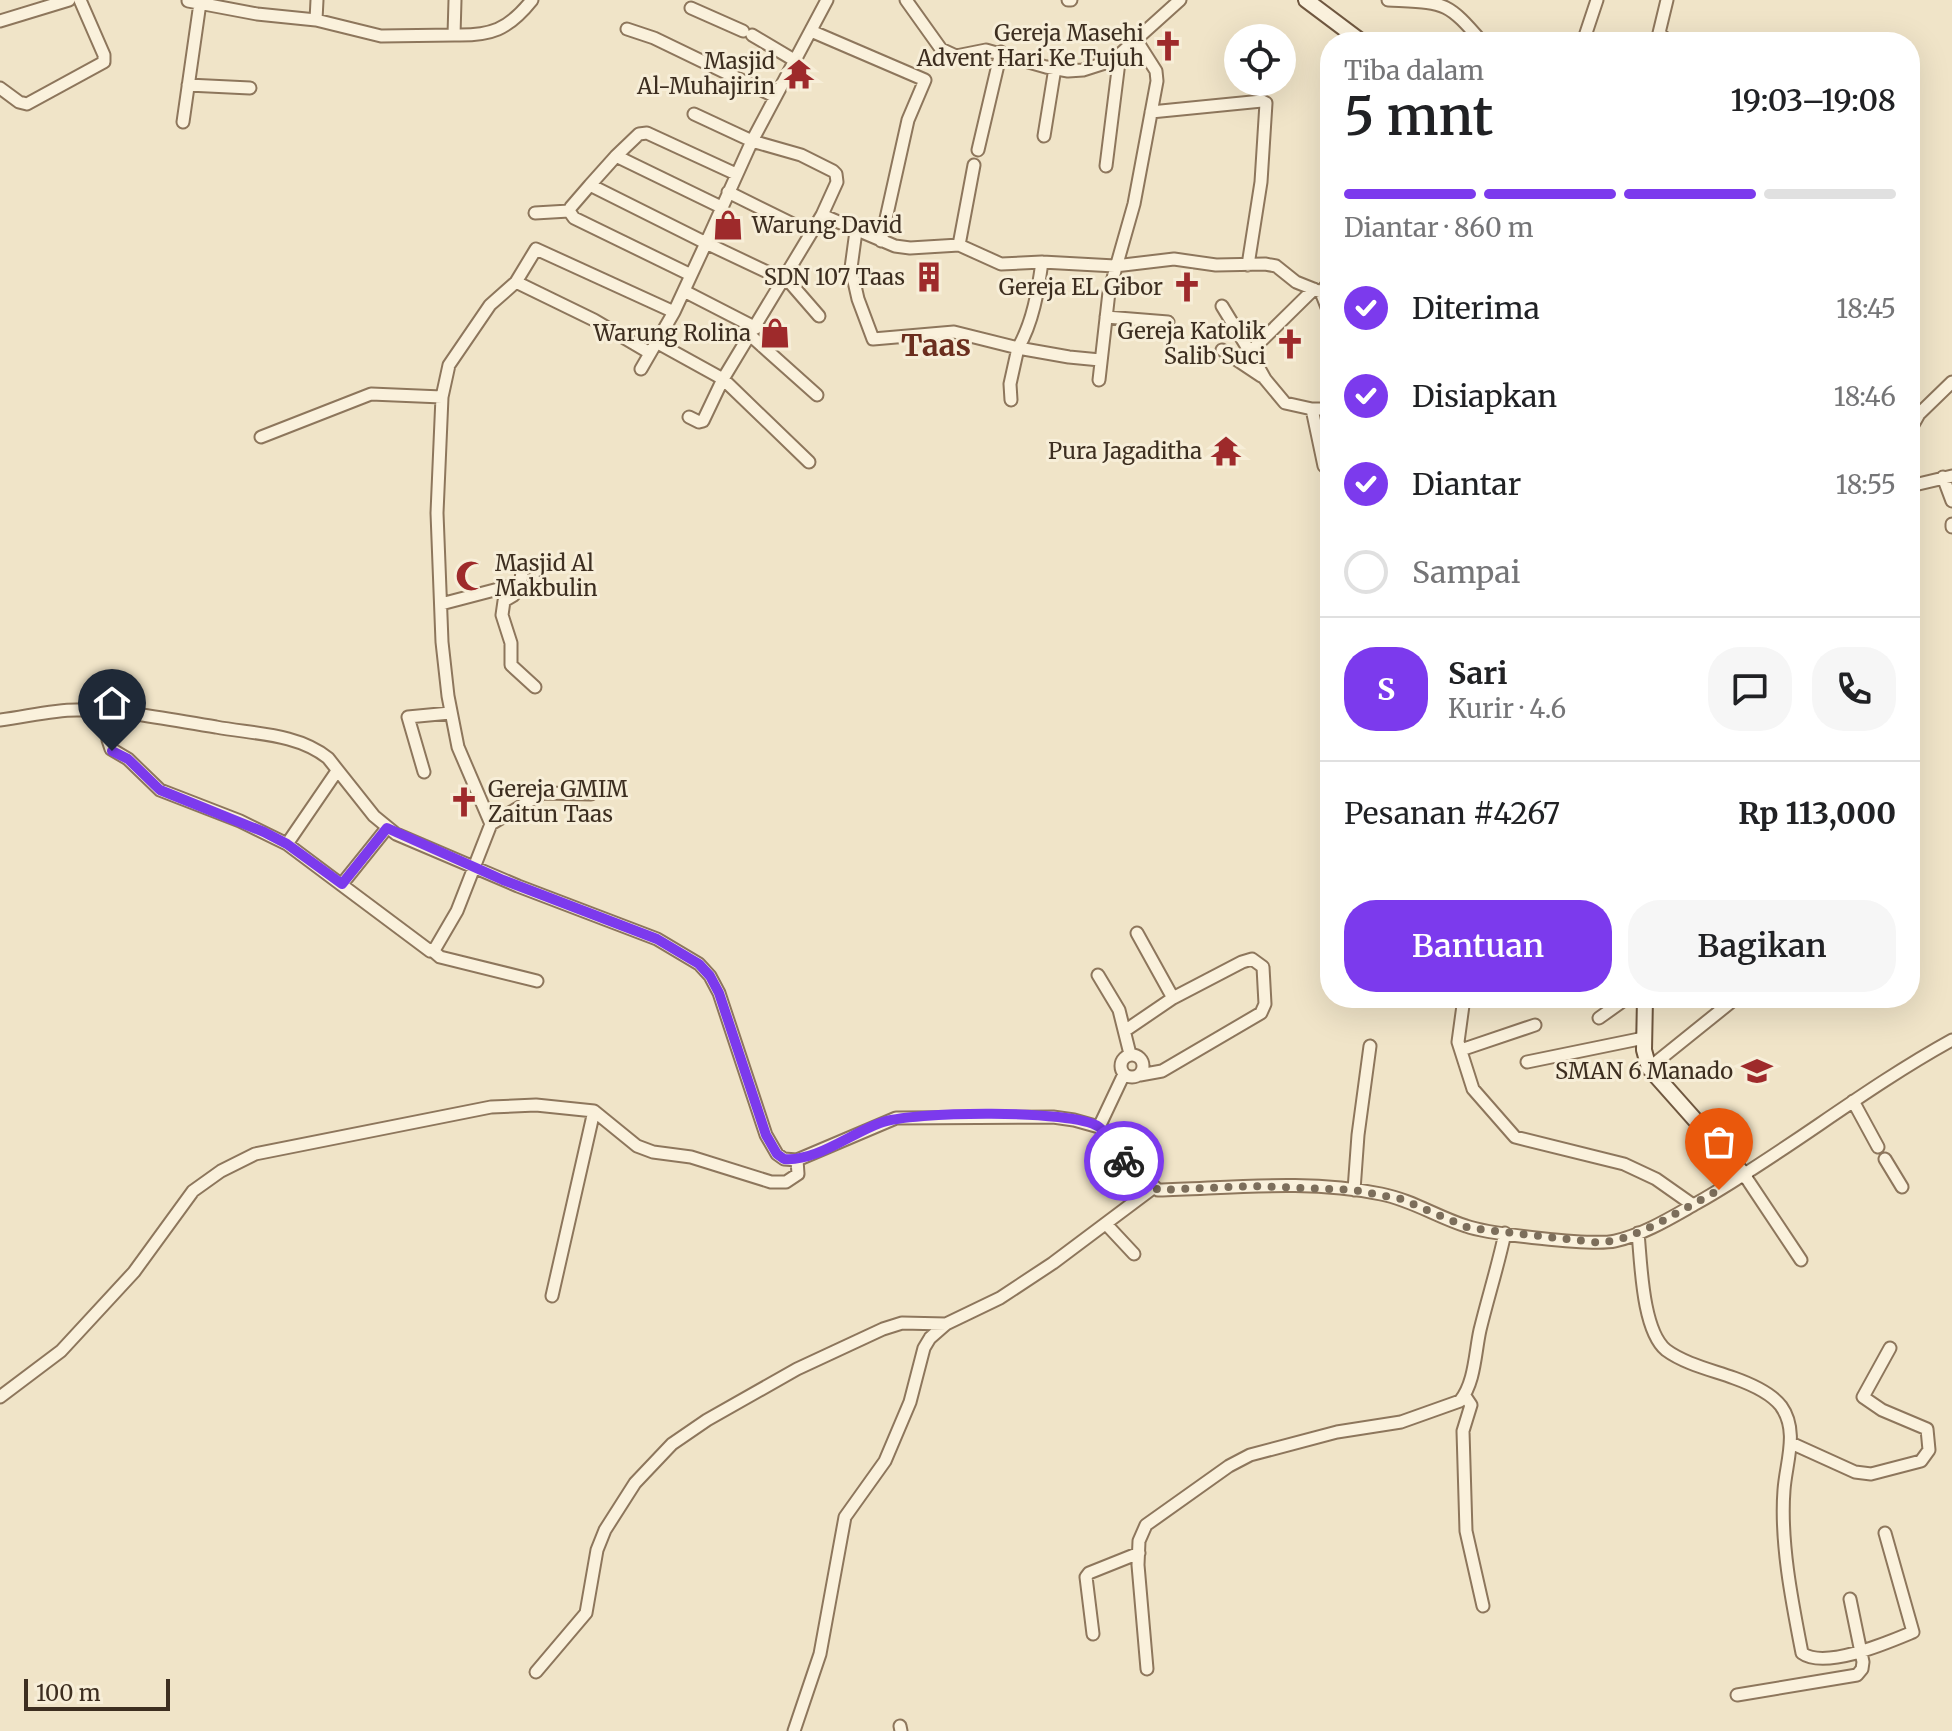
<!DOCTYPE html>
<html lang="id">
<meta charset="utf-8">
<style>
:root{--surface:#fff;--page:#f6f6f6;--text:#202124;--muted:#757577;--line:#e0e0e0;--accent:#7c3aed}
body{margin:0;font-family:Merriweather,serif;background:var(--page);color:var(--text);height:100vh;display:flex;flex-direction:column;font-size:30px;white-space:nowrap}
*{box-sizing:border-box;margin:0}
p{font-size:26px;color:var(--muted)}
.icon{flex:none;width:44px;height:44px;fill:none;stroke:currentColor;stroke-width:2;stroke-linecap:round;stroke-linejoin:round}
.map{position:relative;flex:1;overflow:hidden}
.drawer{position:absolute;left:1320px;top:32px;width:600px;height:976px;display:flex;flex-direction:column;background:var(--surface);border-radius:32px;box-shadow:0 8px 32px #0002}
.drawer>*{flex:none}
.buttons{position:absolute;left:1224px;top:24px;display:grid;gap:16px}
.buttons a{display:grid;place-items:center;width:72px;height:72px;border-radius:50%;background:var(--surface);box-shadow:0 8px 32px #0002;font-size:40px}
.scale{position:absolute;left:24px;bottom:20px;width:146px;box-sizing:border-box;padding-left:8px;border:4px solid #3d2e20;border-top:0;font-size:22px;line-height:28px;white-space:nowrap;color:#3d2e20;-webkit-text-stroke:6px #f7eed8;paint-order:stroke}
.pin{position:absolute;display:grid;place-items:center;width:68px;height:68px;color:#fff;margin:-82px -34px;border-radius:50% 50% 50% 0;rotate:-45deg;box-shadow:0 0 8px #0007}
.pin .icon{rotate:45deg}
.courier{position:absolute;display:grid;place-items:center;width:80px;height:80px;margin:-40px;border:6px solid #7c3aed;border-radius:50%;background:#fff;color:#222;box-shadow:0 2px 10px #0007}
.overview em{font-style:normal;font-weight:600}
.overview div{display:flex;flex-direction:column-reverse}
.overview{display:flex;align-items:center;justify-content:space-between;height:136px;padding:0 24px}
h1{font-size:52px;font-weight:600;line-height:60px}
.bar{display:grid;grid-template-columns:repeat(4,1fr);gap:12px 8px;align-content:center;height:96px;padding:0 24px}
.bar i{height:10px;border-radius:6px;background:var(--line)}
.bar .current{background:var(--accent)}
.bar p{grid-column:span 4}
.line{display:flex;align-items:center;gap:20px;padding:0 24px;border-top:2px solid var(--line)}
.line div{flex:1}
.round{display:grid;place-items:center;flex:none;width:84px;height:84px;border-radius:32px;background:var(--page)}
ol{padding:0 24px;list-style:none}
li{display:flex;align-items:center;gap:24px;height:88px}
li p{margin-inline-start:auto}
li .icon{padding:8px;border-radius:50%;background:var(--accent);color:#fff;stroke-width:4}
li:last-child{color:var(--muted)}
li i{width:44px;height:44px;border:4px solid var(--line);border-radius:50%}
.cta{display:flex;gap:16px;margin-top:auto;padding:16px 24px}
.cta a{flex:1;height:92px;border-radius:32px;background:var(--accent);color:#fff;font-size:32px;font-weight:600;line-height:92px;text-align:center}
.cta a+a{background:var(--page);color:var(--text)}
.map>svg:first-child{display:block}
.lines{fill:none;stroke-linecap:round;stroke-linejoin:round}
.street-casing{stroke:#8d765c;stroke-width:15}
.secondary-casing{stroke:#6f573f;stroke-width:18}
.street{stroke:#faf1dc;stroke-width:11}
.secondary{stroke:#faf1dc;stroke-width:14}
.done{stroke:#7c6e5b;stroke-width:8;stroke-dasharray:0 14.4}
.route{stroke:#7c3aed;stroke-width:10}
.labels{text-anchor:middle;dominant-baseline:central;stroke-width:6;stroke-linejoin:round;paint-order:stroke}
.poi-label{font-size:22px;fill:#3d2e20;stroke:#f7eed8;text-anchor:end}
.district-label{font-size:30px;font-weight:bold;fill:#6b2e1e;stroke:#f7eed8}
</style>
<div class="map">
<svg width="1952" height="1731" viewBox="0 0 1952 1731">
<rect width="100%" height="100%" fill="#f0e4c8"/>
<g class="lines">
<g class="street-casing">
<path id="street" d="M906,0L941,49L956,56L986,50L1046,67L1068,71L1083,70L1108,62L1120,54L1180,0
M1068,0H1071
M1388,0C1445,3 1446,0 1482,42
M1667,0L1659,33L1669,42
M188,1L257,14L316,20L381,36L454,35L455,0
M691,8L743,31
M316,20L317,0
M0,21L69,0
M627,29L654,38L774,96
M811,31L925,80L908,120L881,241
M454,35C491,36 508,30 532,0
M752,35L794,60
M1583,42L1597,0
M188,85L250,88
M0,88L19,102L27,104L104,62V55L80,0
M1151,112L1262,101L1266,103L1261,182L1248,265
M694,114L752,141L801,155L833,171L836,174L837,182L822,215
M183,122L200,3
M1044,136L1055,68
M978,150L1001,52
M616,156L590,185L706,243L752,141L827,0
M1106,166L1120,54
M590,185L571,207L569,211L574,218L691,275
M728,192L811,233
M721,207L616,156L639,134L647,133L736,174
M535,213L569,211
M856,231L851,268L858,299L873,339L954,332L1018,348C1033,322 1038,291 1042,262
M959,245L974,165
M786,278L819,316
M516,282L594,320L650,353
M1314,289L1250,352L1265,379L1285,403L1312,409L1324,466
M684,291L756,328
M1321,292L1330,315
M1222,306L1250,352
M1106,317L1168,322
M751,336L817,395
M656,342L723,379L822,215L895,246L910,248L959,245L1001,264L1042,262L1115,266L1174,259L1216,265L1265,264L1276,266L1296,282L1321,292L1330,281
M1222,350L1261,376
M641,369L674,312
M1099,380L1109,292L1134,204L1157,81L1156,71L1135,38
M1011,400L1010,384L1018,348L1069,357L1100,360
M1312,409H1330
M689,417L699,422L703,421L723,379L809,462
M1910,430L1919,414L1952,382
M261,437L371,394L442,397
M1943,477L1952,501
M1910,486L1952,476
M1952,524V527
M516,587L514,595L504,601L502,615L511,643V665L535,687
M441,604L506,587L520,586L522,572L527,567
M110,712L108,740L111,749L128,759L160,790L240,821L287,844L337,771
M0,720C26,717 54,709 80,710C125,710 171,720 216,727C253,734 297,733 328,758L374,816L396,834L518,886L657,939L699,964L710,976L719,993L766,1135L777,1154L784,1159L797,1160L896,1118L1053,1117L1074,1120L1099,1127L1127,1163L1158,1190C1232,1188 1308,1179 1381,1194C1412,1200 1437,1217 1466,1226C1488,1234 1593,1246 1615,1241C1645,1234 1672,1217 1697,1203C1785,1153 1863,1089 1952,1040
M424,772L408,717L450,713
M491,824L543,793L591,794
M287,844L430,951L436,947L457,911L491,824L458,747L448,696L442,642L437,513L442,397L449,365L490,305L516,282L536,249L674,312L706,243L784,280
M342,884L387,828
M1137,933L1173,998
M433,951L440,957L537,981
M1098,975L1119,1010L1130,1054
M1464,998L1458,1042L1473,1089L1515,1137L1624,1164L1656,1179L1693,1205
M1599,1018L1627,998
M1126,1030L1173,998L1242,962L1252,959L1263,967L1265,1004L1261,1013L1162,1071L1140,1075
M1461,1050L1535,1025
M1121 1066a11 11 0 1 1 22 0a11 11 0 1 1-22 0Z
M1527,1062L1644,1038
M1649,1068L1736,998
M1853,1101L1878,1147
M1099,1127L1124,1074
M1885,1159L1902,1187
M1745,1176L1801,1260
M1354,1190L1358,1135L1370,1046
M1106,1224L1134,1254
M1638,1233C1641,1262 1642,1330 1666,1350C1685,1364 1712,1370 1734,1378C1748,1383 1771,1393 1781,1406C1799,1431 1786,1462 1784,1490C1780,1542 1792,1602 1802,1653C1825,1670 1889,1642 1913,1632L1885,1533
M552,1296L594,1111
M1465,1396L1471,1405L1463,1431L1466,1531L1483,1606
M0,1397L61,1351L134,1272L193,1191L221,1171L255,1154L491,1107L536,1105L594,1111L637,1146L653,1152L691,1157L771,1182H786L798,1174L797,1160
M1791,1443L1855,1472L1871,1474L1921,1461L1929,1450L1927,1429L1882,1410L1863,1397L1890,1348
M1093,1634L1086,1577L1089,1573L1139,1553
M1147,1669L1138,1565L1139,1541L1146,1525L1229,1466L1250,1455L1337,1432L1401,1422L1460,1401C1475,1383 1475,1352 1480,1330C1488,1297 1498,1266 1505,1233
M536,1672L586,1613L597,1550L605,1530L635,1483L672,1444L707,1420L797,1369L883,1329L902,1323L946,1324L1000,1298L1053,1263L1153,1188
M1737,1695L1857,1675L1862,1669L1863,1662L1850,1599
M900,1726L901,1731
M794,1731L820,1654L845,1517L885,1461L910,1402L924,1348L930,1338L946,1324"/>
</g>
<g class="secondary-casing">
<path id="secondary" d="M1306,0L1362,42
M1645,998L1644,1050L1649,1068L1745,1176"/>
</g>
<use href="#street" class="street"/>
<use href="#secondary" class="secondary"/>
</g>
<g class="lines">
<path class="done" d="M1124,1161L1158,1190L1253,1186L1354,1190L1401,1199L1469,1228L1602,1243L1628,1237L1655,1225L1719,1190"/>
<path class="route" d="M112,751L128,759L160,790L264,832L287,844L342,884L387,828L503,880L657,939L699,964L710,976L719,993L766,1135L777,1154L784,1159C815,1162 850,1134 880,1123C911,1111 1073,1109 1099,1127C1109,1134 1116,1152 1124,1161"/>
</g>
<defs>
<g id="church-bare" transform="scale(2.4)"><path d="M-1.2-6h2.4v3.5h3.3v2.4h-3.3V6h-2.4V-.1h-3.3v-2.4h3.3Z" fill="#9e2a2b" stroke="#f7eed8" stroke-width="2.5" paint-order="stroke"/></g>
<g id="temple-bare" transform="scale(2.4)"><path d="M0-6L5-2H3V0L6.5 2.5H4V6H1.5V3h-3V6H-4V2.5H-6.5L-3 0V-2H-5Z" fill="#9e2a2b" stroke="#f7eed8" stroke-width="2.5" paint-order="stroke"/></g>
<g id="shop-bare" transform="scale(2.4)"><path d="M-5-2.5h2.3a2.7 3.5 0 0 1 5.4 0H5L5.5 6h-11ZM-1.5-2.5h3a1.5 2.3 0 0 0-3 0Z" fill="#9e2a2b" stroke="#f7eed8" stroke-width="2.5" paint-order="stroke"/></g>
<g id="building-bare" transform="scale(2.4)"><path d="M-4-6H4V6H1V3H-1V6H-4ZM-2.5-4.3h1.7v1.8h-1.7ZM.8-4.3h1.7v1.8H.8ZM-2.5-1h1.7V.8h-1.7ZM.8-1h1.7V.8H.8Z" fill="#9e2a2b" stroke="#f7eed8" stroke-width="2.5" paint-order="stroke"/></g>
<g id="mosque-bare" transform="scale(2.4)"><path d="M3.5-4.9A6 6 0 1 0 3.5 4.9A5 5 0 1 1 3.5-4.9Z" fill="#9e2a2b" stroke="#f7eed8" stroke-width="2.5" paint-order="stroke"/></g>
<g id="school-bare" transform="scale(2.4)"><path d="M0-5L7-2L0 1L-7-2ZM-4 1L0 2.5L4 1V4Q0 6-4 4Z" fill="#9e2a2b" stroke="#f7eed8" stroke-width="2.5" paint-order="stroke"/></g>
</defs>
<g fill-rule="evenodd">
<use href="#church-bare" x="1168" y="46"/>
<use href="#temple-bare" x="799" y="74"/>
<use href="#shop-bare" x="728" y="225"/>
<use href="#building-bare" x="929" y="277"/>
<use href="#church-bare" x="1187" y="287"/>
<use href="#shop-bare" x="775" y="333"/>
<use href="#church-bare" x="1290" y="344"/>
<use href="#temple-bare" x="1226" y="451"/>
<use href="#mosque-bare" x="471" y="576"/>
<use href="#church-bare" x="464" y="802"/>
<use href="#school-bare" x="1757" y="1071"/>
</g>
<g class="labels">
<g class="poi-label">
<text x="1144" y="33">Gereja Masehi<tspan x="1144" dy="25">Advent Hari Ke Tujuh</tspan></text>
<text x="775" y="61">Masjid<tspan x="775" dy="25">Al-Muhajirin</tspan></text>
<text x="752" y="225" text-anchor="start">Warung David</text>
<text x="905" y="277">SDN 107 Taas</text>
<text x="1163" y="287">Gereja EL Gibor</text>
<text x="1266" y="331">Gereja Katolik<tspan x="1266" dy="25">Salib Suci</tspan></text>
<text x="751" y="333">Warung Rolina</text>
<text x="1202" y="451">Pura Jagaditha</text>
<text x="495" y="563" text-anchor="start">Masjid Al<tspan x="495" dy="25">Makbulin</tspan></text>
<text x="488" y="789" text-anchor="start">Gereja GMIM<tspan x="488" dy="25">Zaitun Taas</tspan></text>
<text x="1733" y="1071">SMAN 6 Manado</text>
</g>
<g class="district-label">
<text x="936" y="345">Taas</text>
</g>
</g>
</svg>
<div class="buttons">
<a><svg class="icon" aria-label="locate" viewBox="0 0 24 24"><circle cx="12" cy="12" r="6"/><path d="M12 2v4M12 18v4M2 12h4M18 12h4"/></svg></a>
</div>
<div class="scale">100 m</div>
<div class="pin" style="left:1719px;top:1190px;background:#ea580c"><svg class="icon" aria-label="bag" viewBox="0 0 24 24"><path d="M5 8h14l-1 12H6zM9 8a3 3 0 0 1 6 0"/></svg></div>
<div class="pin" style="left:112px;top:751px;background:#1f2937"><svg class="icon" aria-label="home" viewBox="0 0 24 24"><path d="M3 11l9-7 9 7M6 9v11h12V9"/></svg></div>
<div class="courier" style="left:1124px;top:1161px"><svg class="icon" aria-label="bike" viewBox="0 0 24 24"><circle cx="6" cy="16" r="4"/><circle cx="18" cy="16" r="4"/><path d="M6 16l4-8h5l3 8M10 8l3 8H6M13 5h3"/></svg></div>
<section class="drawer">
<div class="overview"><div><h1>5 mnt</h1><p>Tiba dalam</p></div><em>19:03–19:08</em></div>
<div class="bar"><i class="current"></i><i class="current"></i><i class="current"></i><i></i><p>Diantar · 860 m</p></div>
<ol>
<li><svg class="icon" aria-label="check" viewBox="0 0 24 24"><path d="M5 12l5 5 9-10"/></svg>Diterima<p>18:45</p></li>
<li><svg class="icon" aria-label="check" viewBox="0 0 24 24"><path d="M5 12l5 5 9-10"/></svg>Disiapkan<p>18:46</p></li>
<li><svg class="icon" aria-label="check" viewBox="0 0 24 24"><path d="M5 12l5 5 9-10"/></svg>Diantar<p>18:55</p></li>
<li><i></i>Sampai</li>
</ol>
<div class="line" style="height:144px"><b class="round" style="background:var(--accent);color:#fff">S</b><div><b>Sari</b><p>Kurir · 4.6</p></div><a class="round"><svg class="icon" aria-label="chat" viewBox="0 0 24 24"><path d="M4 5h16v11H9l-5 4z"/></svg></a><a class="round"><svg class="icon" aria-label="phone" viewBox="0 0 24 24"><path d="M5 4h4l2 5-3 2q2 4 5 5l2-3 5 2v4C11 20 4 13 5 4z"/></svg></a></div>
<div class="line" style="height:104px"><div>Pesanan #4267</div><b>Rp 113,000</b></div>
<div class="cta"><a>Bantuan</a><a>Bagikan</a></div>
</section>
</div>
